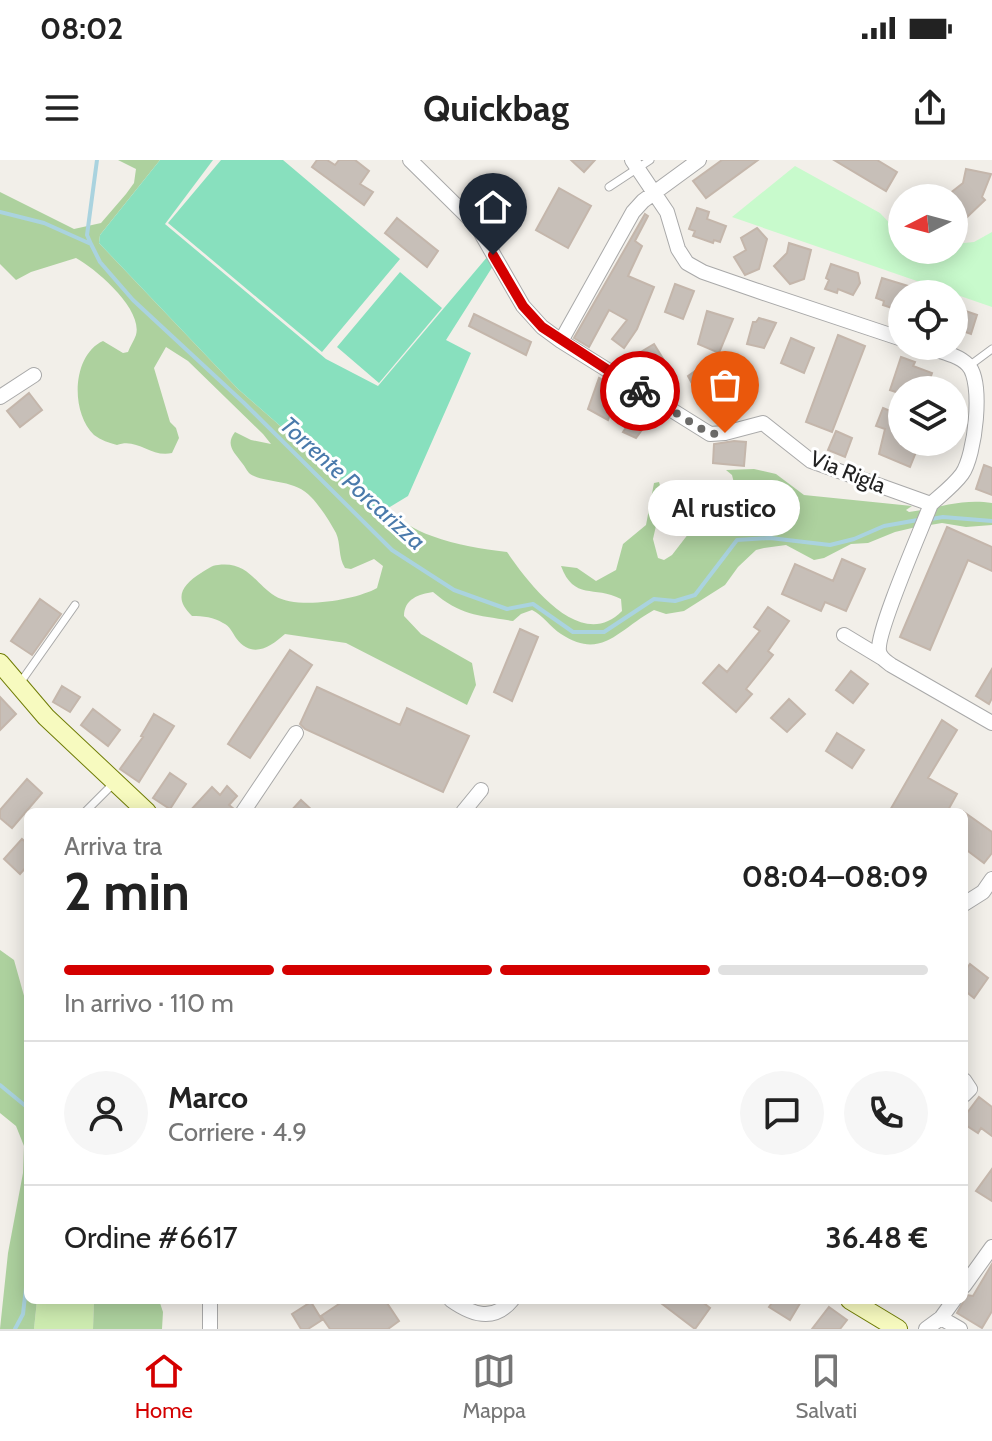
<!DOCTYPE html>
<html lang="it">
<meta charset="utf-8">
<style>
:root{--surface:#fff;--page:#f6f6f6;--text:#222;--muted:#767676;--line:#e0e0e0;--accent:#d40000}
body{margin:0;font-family:Cabin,sans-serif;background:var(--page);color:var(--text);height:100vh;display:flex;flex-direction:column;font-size:30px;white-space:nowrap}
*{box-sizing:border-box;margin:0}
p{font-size:26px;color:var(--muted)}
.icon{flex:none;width:44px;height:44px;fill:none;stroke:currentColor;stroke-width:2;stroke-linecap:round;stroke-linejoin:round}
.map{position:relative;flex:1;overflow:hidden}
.side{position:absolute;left:24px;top:648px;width:944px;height:496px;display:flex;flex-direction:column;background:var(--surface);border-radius:12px;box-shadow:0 4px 20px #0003}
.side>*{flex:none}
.needle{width:52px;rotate:264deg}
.fabs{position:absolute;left:888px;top:24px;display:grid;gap:16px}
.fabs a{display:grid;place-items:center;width:80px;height:80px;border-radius:50%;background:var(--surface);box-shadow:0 4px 20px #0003;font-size:40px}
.pin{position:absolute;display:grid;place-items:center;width:68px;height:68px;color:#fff;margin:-82px -34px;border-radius:50% 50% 50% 0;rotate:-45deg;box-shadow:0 0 8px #0007}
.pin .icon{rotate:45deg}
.courier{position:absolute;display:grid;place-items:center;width:80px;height:80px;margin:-40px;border:6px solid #d40000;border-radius:50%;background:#fff;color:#222;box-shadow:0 2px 10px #0007}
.bubble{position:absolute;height:56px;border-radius:28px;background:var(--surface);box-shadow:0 4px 20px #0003;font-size:26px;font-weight:700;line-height:56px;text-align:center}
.overview em{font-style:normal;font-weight:700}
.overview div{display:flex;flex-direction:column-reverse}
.overview{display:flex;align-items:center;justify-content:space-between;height:136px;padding:0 40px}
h1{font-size:52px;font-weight:700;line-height:60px}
.bar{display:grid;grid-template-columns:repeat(4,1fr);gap:12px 8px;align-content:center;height:96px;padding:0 40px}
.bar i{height:10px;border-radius:6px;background:var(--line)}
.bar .active{background:var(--accent)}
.bar p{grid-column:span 4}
.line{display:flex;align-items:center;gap:20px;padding:0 40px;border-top:2px solid var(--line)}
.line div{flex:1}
.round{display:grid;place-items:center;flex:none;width:84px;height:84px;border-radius:42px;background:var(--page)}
.status{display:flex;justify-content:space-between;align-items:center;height:56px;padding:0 40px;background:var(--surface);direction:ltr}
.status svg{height:22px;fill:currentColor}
header{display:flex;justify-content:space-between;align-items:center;height:104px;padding:0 40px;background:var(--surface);font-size:36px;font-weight:700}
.tabs{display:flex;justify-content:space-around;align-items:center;height:112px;border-top:2px solid var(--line);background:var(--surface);font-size:22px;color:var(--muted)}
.tabs a{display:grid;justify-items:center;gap:4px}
.tabs .active{color:var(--accent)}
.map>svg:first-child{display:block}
.grass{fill:#cdebb0}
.forest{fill:#add19e}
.park{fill:#c8facc}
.pitch{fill:#88e0be}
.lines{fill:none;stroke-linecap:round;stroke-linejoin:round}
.stream{stroke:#aad3df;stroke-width:4}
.building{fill:#c7bfb8;stroke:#c4b6ab;stroke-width:2}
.service-casing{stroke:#a9a9a9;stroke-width:9}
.minor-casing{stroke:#a9a9a9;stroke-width:16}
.secondary-casing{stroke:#707d05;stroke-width:20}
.service{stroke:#fff;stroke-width:7}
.minor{stroke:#fff;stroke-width:14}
.secondary{stroke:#f7fabf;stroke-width:18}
.done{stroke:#6b6a68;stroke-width:8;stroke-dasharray:0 14.4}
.route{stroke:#d40000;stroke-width:10}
.labels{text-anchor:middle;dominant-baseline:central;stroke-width:6;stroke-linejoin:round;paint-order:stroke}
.street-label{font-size:22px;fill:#222;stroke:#fff}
.water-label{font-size:24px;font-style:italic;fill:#4a7aab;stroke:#fff}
</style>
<div class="status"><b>08:02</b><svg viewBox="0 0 49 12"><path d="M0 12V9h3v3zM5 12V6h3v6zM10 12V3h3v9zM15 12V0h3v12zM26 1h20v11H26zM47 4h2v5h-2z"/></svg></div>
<header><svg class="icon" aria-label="menu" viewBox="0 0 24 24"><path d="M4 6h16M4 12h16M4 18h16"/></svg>Quickbag<svg class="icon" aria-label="share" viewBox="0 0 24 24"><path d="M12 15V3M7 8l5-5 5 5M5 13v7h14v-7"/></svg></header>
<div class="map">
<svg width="992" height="1169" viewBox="0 0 992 1169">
<rect width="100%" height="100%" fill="#f2efe9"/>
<path class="grass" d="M37,1140H94L93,1169H34Z"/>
<path class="forest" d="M118,0H160L100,75L99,83L238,229L380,353C400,357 413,370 432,376C457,385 481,389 507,392C529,424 581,493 622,451L621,439C594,425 574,441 561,406L577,408L596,421L616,410L623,384L646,365L654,323L659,322L663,335L653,379L658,398L664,400L672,395L699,360L732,355L752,346L775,349L767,335L736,331L732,315L726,310L754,309L776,314L804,335L912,346L906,350L909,352C938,348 963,338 992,343V365L966,367L942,363L912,368L895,372L868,383L851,384L824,398L814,400L786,385L764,388L756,390L738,407L725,425L684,451L666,454L654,450C619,469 602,501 561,474C550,467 543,455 532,450L521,454L513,461C478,455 461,456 433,432C419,434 404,439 404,456L421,474L472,503L476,525L467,545L346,483L285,474C269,488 252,499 236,478C232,472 230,466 223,463C214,457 203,456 192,456C173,438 182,425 201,413C206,410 212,405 218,405C248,401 255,424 275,436C297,450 356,440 377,428L383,406L374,399L351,409L345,408C338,397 341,384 336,373C330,362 320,346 311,337C294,318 262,324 249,313C246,310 245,306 242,303C234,292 225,285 235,272L251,280L271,284L263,274L188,201L166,187L154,208L170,262L176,268L179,278L172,293C151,298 137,277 117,285C109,283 101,280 94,275C70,252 72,195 103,181L123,193L128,192C130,186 134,181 136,175C143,149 96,109 76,98L31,112L16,120L0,104V32L74,69L101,63L126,34L134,23L136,9Z
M0,790L14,800L28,850V1140H37L34,1169H0L8,1093L23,1013L24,986L16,966L0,953Z
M94,1140H159L163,1152L162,1169H93Z"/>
<path class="park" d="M795,6L880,53L902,76V90H954V84L974,82L992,72V147L732,57Z"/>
<path class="pitch" d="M160,0H213L165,64L326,199L378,226L488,96L493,106L446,180L471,193L408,336L380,353L238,229L99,83L100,75Z
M221,0H283L400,99L322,192L168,63Z
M400,112L442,148L379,223L337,187Z"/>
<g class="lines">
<path class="stream" d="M0,52L44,63L91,84L100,102L133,140L244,243L392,390L454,430L507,449L533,444L573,472H604L654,439L675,441L695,435L737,380L770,378L830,385L854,379L884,366L918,360
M91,84L87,75L97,0
M931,359L943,357L992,361
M0,925L28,948
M28,1068L26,1080L28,1102
M15,1169L23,1154L28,1110"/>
</g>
<path class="building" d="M317,0H327L335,5L339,0H355L369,11L360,24L373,32L364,45L312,7Z
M571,0H595L584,12Z
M722,0H758L706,38L693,21Z
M834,0H877L897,12L886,31Z
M966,9L991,14L982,37L985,40L966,58L963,55L954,57V38H944L963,23Z
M559,28L591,46L568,88L536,70Z
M697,48L709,52L707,59L726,66L720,82L714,80L713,83L693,76L695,71L689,69Z
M645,54L648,56L635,81L642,86L628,116L654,127L637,169L624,188L612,179L627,160L609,150L589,187L574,178Z
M397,58L438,91L427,107L385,73Z
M757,68L767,79L759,109L745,115L734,97L746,90L741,78Z
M789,83L811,90L804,119L790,124L774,106L787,93Z
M831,104L858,113L860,123L853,135L838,129L837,133L825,129L829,120L826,118Z
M882,118L928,132V134H902V142L898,150L883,145L884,141L876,138Z
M675,124L694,131L683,159L665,152Z
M954,147L977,155L971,174L954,168Z
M707,151L733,159L719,193L698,184Z
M474,154L531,182L526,195L469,166Z
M759,158L776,163L764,188L747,184L753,162H756Z
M838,175L865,186L832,272L806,262Z
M791,178L814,188L804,213L781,203Z
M654,184L678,223L663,232L639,193Z
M901,197L915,202L913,206L932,213L926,230H902V234L890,230Z
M701,207L713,213L724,235L729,231L734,237L738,233L746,243L728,258L720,247L723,245L708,227L697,233L688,216Z
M599,218L619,229L608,260L588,249Z
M29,233L42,250L20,267L7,251Z
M642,243L655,252L636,278L623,272Z
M883,248L902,256V282H920L910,307L879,294L885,269L876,266Z
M836,271L852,278L845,297L828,290Z
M734,281L746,282L744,306L713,303L714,284Z
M984,305L992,308V335L976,329Z
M947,367L992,387V411L968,400L930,490L900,477Z
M842,399L865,409L846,451L825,442L821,451L782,434L795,404L833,421Z
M40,439L61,454L32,495L11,481Z
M768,447L789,461L768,491L773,495L746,529L752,534L736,552L703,523L719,505L727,512L760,471L754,467Z
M520,469L538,477L512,541L494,532Z
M290,490L312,505L250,598L228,584Z
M992,509V538L989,544L976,536Z
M851,511L868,524L853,543L836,530Z
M62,526L80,537L70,552L53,542Z
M317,527L400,565L407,548L469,576L443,632L305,569L300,564Z
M0,537L16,554L0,570Z
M789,539L805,554L787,572L771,558Z
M93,549L120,570L108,586L81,565Z
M154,554L174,566L139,622L120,609L143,577L141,576Z
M942,560L957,570L928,618L957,634L947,652H889Z
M837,573L864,590L852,608L826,591Z
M170,613L186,624L170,649L153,638Z
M27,619L42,633L12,668L0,658V650Z
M227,626L237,636L229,645L234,649L233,652H189L212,627L220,635Z
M301,640L314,652H290Z
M964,652L992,672V693L984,703L964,688Z
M22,679L28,684V705L20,714L4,699Z
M970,804L988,818L974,838L964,830V812Z
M979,937L992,947V976L981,968L978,973L964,964V957Z
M992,1009V1041L976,1031Z
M992,1104V1151L982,1168L957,1153L967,1135L973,1136Z
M345,1140H385L399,1161L388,1169H330L321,1156Z
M657,1140H700L710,1148L695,1169Z
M774,1140H802L790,1160L769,1147Z
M311,1142L322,1160L308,1169H301L292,1154Z
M829,1147L847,1160L840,1169H812Z"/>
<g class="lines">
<g class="service-casing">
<path id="service" d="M609,27L650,0
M969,206L992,189
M20,523L75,445
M85,652L113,624"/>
</g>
<g class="minor-casing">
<path id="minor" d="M410,0L477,66L523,146L542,167L561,181L710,274L725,273L763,263L811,301L931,344C922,368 876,472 879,491C880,498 886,501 891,505L992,563
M632,0L667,52L678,89L687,103L703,112L755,130L902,179
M561,181L633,52L643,41L699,0
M923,186C937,191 958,194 968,205C984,222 975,296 962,314C954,325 941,335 931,344
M0,237L34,215
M844,475L882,498
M243,652L296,573
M463,652L481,630
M964,744L983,732L992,719
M964,920L970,929L964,935
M964,1126L992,1087
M451,1140C472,1155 494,1162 512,1140
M941,1158L960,1169
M210,1169V1140
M926,1169L941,1158L954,1140"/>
</g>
<g class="secondary-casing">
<path id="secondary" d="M0,503L46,557L147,652
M850,1140L898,1169"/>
</g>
<use href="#service" class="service"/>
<use href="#minor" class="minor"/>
<use href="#secondary" class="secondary"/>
</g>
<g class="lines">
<path class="done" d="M640,231L710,274L725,273"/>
<path class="route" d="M493,95L523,146L542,167L640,231"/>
</g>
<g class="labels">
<g class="street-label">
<text transform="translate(848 312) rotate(22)">Via Rigla</text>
</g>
<g class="water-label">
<text transform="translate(353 323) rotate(42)">Torrente Porcarizza</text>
</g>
</g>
</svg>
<div class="fabs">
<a><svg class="needle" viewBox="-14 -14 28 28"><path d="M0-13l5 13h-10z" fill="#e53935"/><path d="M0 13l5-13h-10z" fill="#767676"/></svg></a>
<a><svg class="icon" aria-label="locate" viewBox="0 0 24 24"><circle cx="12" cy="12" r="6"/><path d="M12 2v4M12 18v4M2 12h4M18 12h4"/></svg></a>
<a><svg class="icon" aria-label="layers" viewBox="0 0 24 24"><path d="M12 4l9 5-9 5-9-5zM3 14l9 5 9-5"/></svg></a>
</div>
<div class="pin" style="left:725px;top:273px;background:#ea580c"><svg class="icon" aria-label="bag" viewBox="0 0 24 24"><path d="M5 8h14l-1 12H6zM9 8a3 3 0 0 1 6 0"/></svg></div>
<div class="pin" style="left:493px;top:95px;background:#1f2937"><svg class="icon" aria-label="home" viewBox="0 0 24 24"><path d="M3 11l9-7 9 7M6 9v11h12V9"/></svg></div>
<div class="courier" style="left:640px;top:231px"><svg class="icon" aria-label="bike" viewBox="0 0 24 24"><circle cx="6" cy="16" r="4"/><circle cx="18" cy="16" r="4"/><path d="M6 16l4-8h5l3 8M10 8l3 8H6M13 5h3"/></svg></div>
<div class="bubble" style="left:648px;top:320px;width:152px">Al rustico</div>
<section class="side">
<div class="overview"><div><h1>2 min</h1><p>Arriva tra</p></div><em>08:04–08:09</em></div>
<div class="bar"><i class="active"></i><i class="active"></i><i class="active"></i><i></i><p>In arrivo · 110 m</p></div>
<div class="line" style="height:144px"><a class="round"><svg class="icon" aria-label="person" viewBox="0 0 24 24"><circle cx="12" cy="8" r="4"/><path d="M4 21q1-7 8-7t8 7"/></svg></a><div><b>Marco</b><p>Corriere · 4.9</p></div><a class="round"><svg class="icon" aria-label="chat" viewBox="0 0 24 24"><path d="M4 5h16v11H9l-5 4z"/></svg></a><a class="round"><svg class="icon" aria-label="phone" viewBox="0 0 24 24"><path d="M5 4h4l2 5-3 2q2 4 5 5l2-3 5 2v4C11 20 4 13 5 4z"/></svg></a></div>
<div class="line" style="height:104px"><div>Ordine #6617</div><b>36.48 €</b></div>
</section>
</div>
<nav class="tabs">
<a class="active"><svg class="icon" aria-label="home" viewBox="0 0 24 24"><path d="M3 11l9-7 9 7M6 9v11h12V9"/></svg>Home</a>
<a><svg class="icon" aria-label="map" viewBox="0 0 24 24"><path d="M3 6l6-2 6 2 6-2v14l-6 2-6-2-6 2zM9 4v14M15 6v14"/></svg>Mappa</a>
<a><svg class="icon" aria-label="saved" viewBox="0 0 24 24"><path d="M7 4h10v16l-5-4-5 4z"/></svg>Salvati</a>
</nav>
